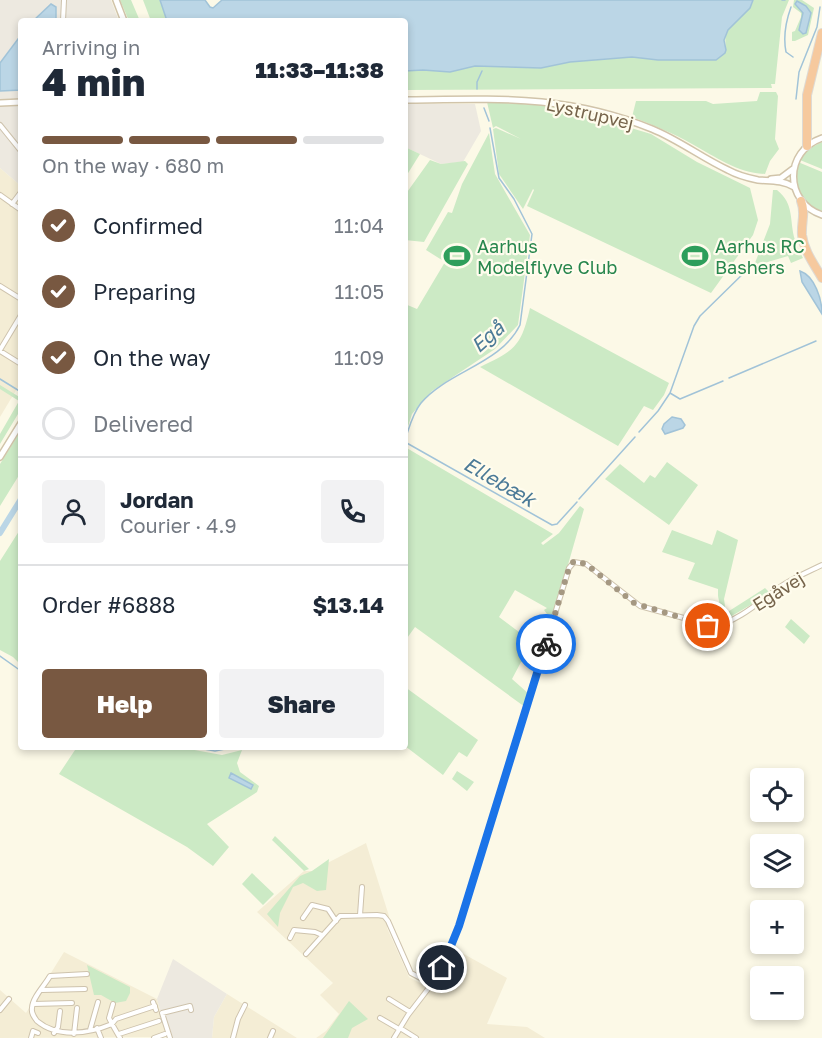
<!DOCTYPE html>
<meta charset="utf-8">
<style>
:root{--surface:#fff;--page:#f2f2f3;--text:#1f2937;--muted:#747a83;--line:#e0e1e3;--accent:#785841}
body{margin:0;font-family:"Golos Text",sans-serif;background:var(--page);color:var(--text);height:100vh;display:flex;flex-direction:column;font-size:22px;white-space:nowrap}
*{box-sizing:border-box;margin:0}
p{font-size:20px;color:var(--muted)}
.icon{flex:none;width:33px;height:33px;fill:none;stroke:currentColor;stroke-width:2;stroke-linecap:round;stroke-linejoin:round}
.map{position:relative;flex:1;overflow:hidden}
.sheet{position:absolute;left:18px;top:18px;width:390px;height:732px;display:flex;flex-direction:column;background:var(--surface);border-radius:6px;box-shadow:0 3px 9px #0003}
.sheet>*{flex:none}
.fabs{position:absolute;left:750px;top:768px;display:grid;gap:12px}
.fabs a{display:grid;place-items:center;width:54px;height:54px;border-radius:6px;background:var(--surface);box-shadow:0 3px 9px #0003;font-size:30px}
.pin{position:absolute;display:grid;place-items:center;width:51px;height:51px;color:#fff;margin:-26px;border:3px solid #fff;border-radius:50%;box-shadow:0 2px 6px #0007}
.courier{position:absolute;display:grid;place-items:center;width:60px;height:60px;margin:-30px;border:4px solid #1a73e8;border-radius:50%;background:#fff;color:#222;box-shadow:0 2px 8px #0007}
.head em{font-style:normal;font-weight:800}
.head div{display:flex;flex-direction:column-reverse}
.head{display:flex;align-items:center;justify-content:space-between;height:102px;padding:0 24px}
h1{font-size:39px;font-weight:800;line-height:45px}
.bar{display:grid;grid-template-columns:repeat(4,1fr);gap:9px 6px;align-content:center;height:72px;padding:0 24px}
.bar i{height:8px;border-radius:4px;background:var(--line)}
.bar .current{background:var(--accent)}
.bar p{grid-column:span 4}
.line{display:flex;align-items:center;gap:15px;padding:0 24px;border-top:2px solid var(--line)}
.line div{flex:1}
.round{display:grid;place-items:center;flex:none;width:63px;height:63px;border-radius:6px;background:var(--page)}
ol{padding:0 24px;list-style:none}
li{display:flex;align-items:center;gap:18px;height:66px}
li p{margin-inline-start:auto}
li .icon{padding:6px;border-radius:50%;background:var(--accent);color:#fff;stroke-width:4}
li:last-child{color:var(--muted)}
li i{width:33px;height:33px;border:3px solid var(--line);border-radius:50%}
.cta{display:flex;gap:12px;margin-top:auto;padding:12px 24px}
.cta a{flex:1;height:69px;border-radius:6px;background:var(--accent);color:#fff;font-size:24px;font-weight:800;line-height:69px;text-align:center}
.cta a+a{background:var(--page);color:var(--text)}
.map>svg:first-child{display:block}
.residential{fill:#f4edd5}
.industrial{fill:#ede9e0}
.green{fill:#cceac5}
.water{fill:#bbd6e6;stroke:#a1c3d8;stroke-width:1.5}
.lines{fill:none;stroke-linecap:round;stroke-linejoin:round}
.stream{stroke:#a1c3d8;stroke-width:1.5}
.river{stroke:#bbd6e6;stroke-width:6}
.street-casing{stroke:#cec3ad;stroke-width:6}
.secondary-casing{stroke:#d1c4aa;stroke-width:8}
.highway-casing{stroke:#dedad4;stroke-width:10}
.street{stroke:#fff;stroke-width:4}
.secondary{stroke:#fff;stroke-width:5}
.highway{stroke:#f6c99e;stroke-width:8}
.done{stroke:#a59882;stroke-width:6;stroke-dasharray:0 10.8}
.route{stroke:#1a73e8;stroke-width:8}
.labels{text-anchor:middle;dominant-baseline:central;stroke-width:4.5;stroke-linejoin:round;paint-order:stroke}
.street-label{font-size:18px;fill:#76644b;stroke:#fffced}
.leisure-label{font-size:18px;fill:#27864d;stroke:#fffced;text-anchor:start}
.water-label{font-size:20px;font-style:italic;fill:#4b7a97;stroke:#fffced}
</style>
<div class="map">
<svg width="822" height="1038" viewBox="0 0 822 1038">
<rect width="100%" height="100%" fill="#fcf9e7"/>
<path class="residential" d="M0,168L21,186V382L0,417Z
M366,843L389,916L387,928L409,977L431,989L442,975L453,948L507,978L487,1024L527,1027L545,1038H316L326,1031L339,1014L320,995L333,983L257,912L304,871H312Z
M64,952L157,999L168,1037L0,1038V990L26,1013Z
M227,994L297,1038H212L214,1017Z"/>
<path class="industrial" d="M0,0H111L119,21H21V186L0,168Z
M405,104H475L481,131L463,162L441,164L405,147Z
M173,959L227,994L214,1017L212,1038H165L168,1037L157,999Z"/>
<path class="green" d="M120,0H131L140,21H129Z
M143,0H160L167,21H151Z
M753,0H789L782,17L775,84H771L772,88L405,90V71L423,70L450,72L475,66L541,68L570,62L632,57L658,60H715L725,53C727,46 724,41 726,34C732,20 748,15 753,0Z
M794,0H802L814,8L808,35L795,41H792V32L795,31L801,17V13L793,7Z
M760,92H776L778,96L775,139L779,149L770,161L765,174C737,173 716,157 692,144C673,133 653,125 632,117L636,101H706L713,104L757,101Z
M487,102L558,106L651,134L697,162L750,188L758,220L753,235L711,293L527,206L534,190L533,189L523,209L499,174L493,129L496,128L521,139L496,126L493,128Z
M489,133L495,174L530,235L518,325L495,349L432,391L412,414L405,436V304L417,309L445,262L426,250L448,212L452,213L462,184Z
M822,142V169L800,160L808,149Z
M405,147L420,154L405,178Z
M430,160L441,164L465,161L468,164L424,242L405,240V195Z
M798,162L822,172V211C800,203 793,183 798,162Z
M773,190H777C795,204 789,221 795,240C797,246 800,253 803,258L791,263L788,256L758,265L755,263L770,224Z
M530,308L669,383L664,395L653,410L644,406L618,446L480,367C515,350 521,347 530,308Z
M0,385L21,398V409L0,444V434L19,401L0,389Z
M21,430V472L0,506V464Z
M405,447L553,534L541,543L543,545L559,533L580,506L584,509L551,624L547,626L542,625V620L547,614L544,610L547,608L515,590L499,617L543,650L538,666L527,660L521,662L512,679L529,694L525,707L415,627L405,641Z
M667,462L698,485L669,525L605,479L620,464L644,483L650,475L655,478Z
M21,528V665L13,657L0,650V561Z
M672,530L712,545L717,530L738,540L724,599L726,613L765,588L769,592L754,603L723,621L718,596V589L688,579L695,563L662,552Z
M791,619L810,636L804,644L785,627Z
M405,687L478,740L467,757L459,752L443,775L405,746Z
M77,747H178L222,755L242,750L237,763L240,772L259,786L257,792L207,824L229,847L213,866L187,847L59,774Z
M457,771L474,782L467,791L452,779Z
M275,836L309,869L304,871L302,869L272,840Z
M329,859L326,890L317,891L303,883L293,887L280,913L278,927L267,914L300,876L312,871Z
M252,873L274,894L263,905L242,884Z
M87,965L130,987V993L126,1001L115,1003L101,995H94Z
M349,1001L368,1019L352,1028L348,1038H323Z"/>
<path class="water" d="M160,0H205L210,7L213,8L222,0H753L750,8L728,30L724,40L726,50L725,53L716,60H658L632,57L570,62L541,68L475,66L450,72L423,70L405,71V21H167Z
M797,1L806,6L811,13L806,33L803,34L799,30L803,13L795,4Z
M51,4L56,7V21H33Z
M21,35V90L0,91V63Z
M800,271C815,276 822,300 822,314L802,282Z
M672,417L681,419L685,425L683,428L665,434L662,429L664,424Z
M231,773L253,785L251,789L229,778Z"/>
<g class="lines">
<path class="stream" d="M782,0H785
M791,7C786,21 783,37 786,52L793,57
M477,89V82L482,71
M796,99L799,72L817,27L820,7
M484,108L489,121
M729,378L816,341
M0,379L21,392
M670,393L694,326L700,316L752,265
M639,432L658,411L670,393L680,399L723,381
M406,437C410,425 413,413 421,403C448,371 501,364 520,325L532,234L514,199L499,178L490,128
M405,442L552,525L557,524L577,502
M579,499L635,437
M0,656L21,671
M193,747L215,751L235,747"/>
<path class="river" d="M0,533L21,499"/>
<g class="street-casing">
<path id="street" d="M63,21L64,0
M0,125L21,151
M0,195L21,210
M12,204L21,192
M0,286L21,299
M0,350L21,315
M0,351L21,364
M360,915L362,887
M303,918L312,905L328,909L336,921
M290,938L294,930L315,932L322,935
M306,954L340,916L377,915L384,916L388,921L411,973L432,984
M87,974L50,976C45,985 32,998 32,1008C31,1013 34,1017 37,1021C57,1038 88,1034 112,1024L120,1038
M42,990L85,989
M389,999L410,1012
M153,1002L156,1010
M33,1004L72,1003
M113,1004L109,1018L112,1024L116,1019L155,1006
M0,1010L9,999
M380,1018L399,1029
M97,1028L101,1038
M400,1028L416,1038
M90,1030L98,1002
M54,1033L58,1027L60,1011
M74,1034L77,1008
M119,1034L159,1021
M31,1038L33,1031L38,1033
M154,1038L165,1034
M170,1038L162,1013L190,1006L191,1010
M233,1038L238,1019L245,1005
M270,1038L273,1031
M394,1038L408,1015L438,976L459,926L569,568L574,562L586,564L640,606L713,626C735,624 763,599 780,587C793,578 808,572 822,565"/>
</g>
<g class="secondary-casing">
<path id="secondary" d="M116,0L124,21
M405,100C495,99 566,94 652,129C679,140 702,158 728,170C737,175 748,178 758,180C770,181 783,180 794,187
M0,103L21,102
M822,138C784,151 784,202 822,215
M771,179L781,178L793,169
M0,457L21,423"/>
</g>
<g class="highway-casing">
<path id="highway" d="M807,146V95L822,33
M801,201C806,213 801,222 802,235C804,251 814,264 822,278"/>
</g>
<use href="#street" class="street"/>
<use href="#secondary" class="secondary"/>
<use href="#highway" class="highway"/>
</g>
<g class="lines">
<path class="done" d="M546,644L569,568L574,561L586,564L634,603L708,626"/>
<path class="route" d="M442,968L459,926L546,644"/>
</g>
<defs>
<g id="stadium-bare" transform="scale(2.07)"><path d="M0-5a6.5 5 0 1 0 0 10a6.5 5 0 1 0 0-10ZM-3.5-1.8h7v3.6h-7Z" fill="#2e9e5b" stroke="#fffced" stroke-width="2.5" paint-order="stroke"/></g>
</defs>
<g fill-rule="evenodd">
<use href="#stadium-bare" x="457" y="256"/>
<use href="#stadium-bare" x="695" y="256"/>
</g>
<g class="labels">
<g class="street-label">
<text transform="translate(590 113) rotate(13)">Lystrupvej</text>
<text transform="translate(778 591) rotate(-32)">Egåvej</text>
</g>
<g class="leisure-label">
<text x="477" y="246">Aarhus<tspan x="477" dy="21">Modelflyve Club</tspan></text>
<text x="715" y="246">Aarhus RC<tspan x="715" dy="21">Bashers</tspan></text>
</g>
<g class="water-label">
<text transform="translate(487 336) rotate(-41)">Egå</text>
<text transform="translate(500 481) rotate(30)">Ellebæk</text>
</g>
</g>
</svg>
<div class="fabs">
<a><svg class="icon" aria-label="locate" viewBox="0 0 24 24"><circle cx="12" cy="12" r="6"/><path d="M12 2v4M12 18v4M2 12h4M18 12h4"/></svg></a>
<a><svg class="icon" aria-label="layers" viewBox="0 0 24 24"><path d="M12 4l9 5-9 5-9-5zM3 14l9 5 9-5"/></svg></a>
<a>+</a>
<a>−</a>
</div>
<div class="pin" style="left:708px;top:626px;background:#ea580c"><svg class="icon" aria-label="bag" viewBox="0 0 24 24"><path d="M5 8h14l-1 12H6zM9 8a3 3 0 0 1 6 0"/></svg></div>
<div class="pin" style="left:442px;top:968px;background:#1f2937"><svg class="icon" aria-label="home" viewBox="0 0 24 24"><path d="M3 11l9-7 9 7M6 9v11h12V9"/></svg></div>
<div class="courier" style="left:546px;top:644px"><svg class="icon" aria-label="bike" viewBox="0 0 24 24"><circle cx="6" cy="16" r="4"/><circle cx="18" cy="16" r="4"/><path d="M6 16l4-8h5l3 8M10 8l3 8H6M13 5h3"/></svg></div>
<section class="sheet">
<div class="head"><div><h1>4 min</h1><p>Arriving in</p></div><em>11:33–11:38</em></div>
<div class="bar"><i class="current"></i><i class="current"></i><i class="current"></i><i></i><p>On the way · 680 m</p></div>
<ol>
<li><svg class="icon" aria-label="check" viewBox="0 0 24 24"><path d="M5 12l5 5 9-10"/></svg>Confirmed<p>11:04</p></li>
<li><svg class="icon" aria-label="check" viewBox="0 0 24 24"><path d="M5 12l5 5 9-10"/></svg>Preparing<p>11:05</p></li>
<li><svg class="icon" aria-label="check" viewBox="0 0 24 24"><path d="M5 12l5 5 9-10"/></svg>On the way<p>11:09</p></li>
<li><i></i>Delivered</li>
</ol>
<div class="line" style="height:108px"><a class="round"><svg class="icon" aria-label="person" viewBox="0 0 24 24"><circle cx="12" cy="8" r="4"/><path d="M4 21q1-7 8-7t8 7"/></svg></a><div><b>Jordan</b><p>Courier · 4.9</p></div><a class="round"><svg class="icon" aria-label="phone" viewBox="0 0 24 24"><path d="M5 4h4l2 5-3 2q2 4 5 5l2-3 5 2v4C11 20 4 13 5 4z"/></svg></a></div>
<div class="line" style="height:78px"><div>Order #6888</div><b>$13.14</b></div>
<div class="cta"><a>Help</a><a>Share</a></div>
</section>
</div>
